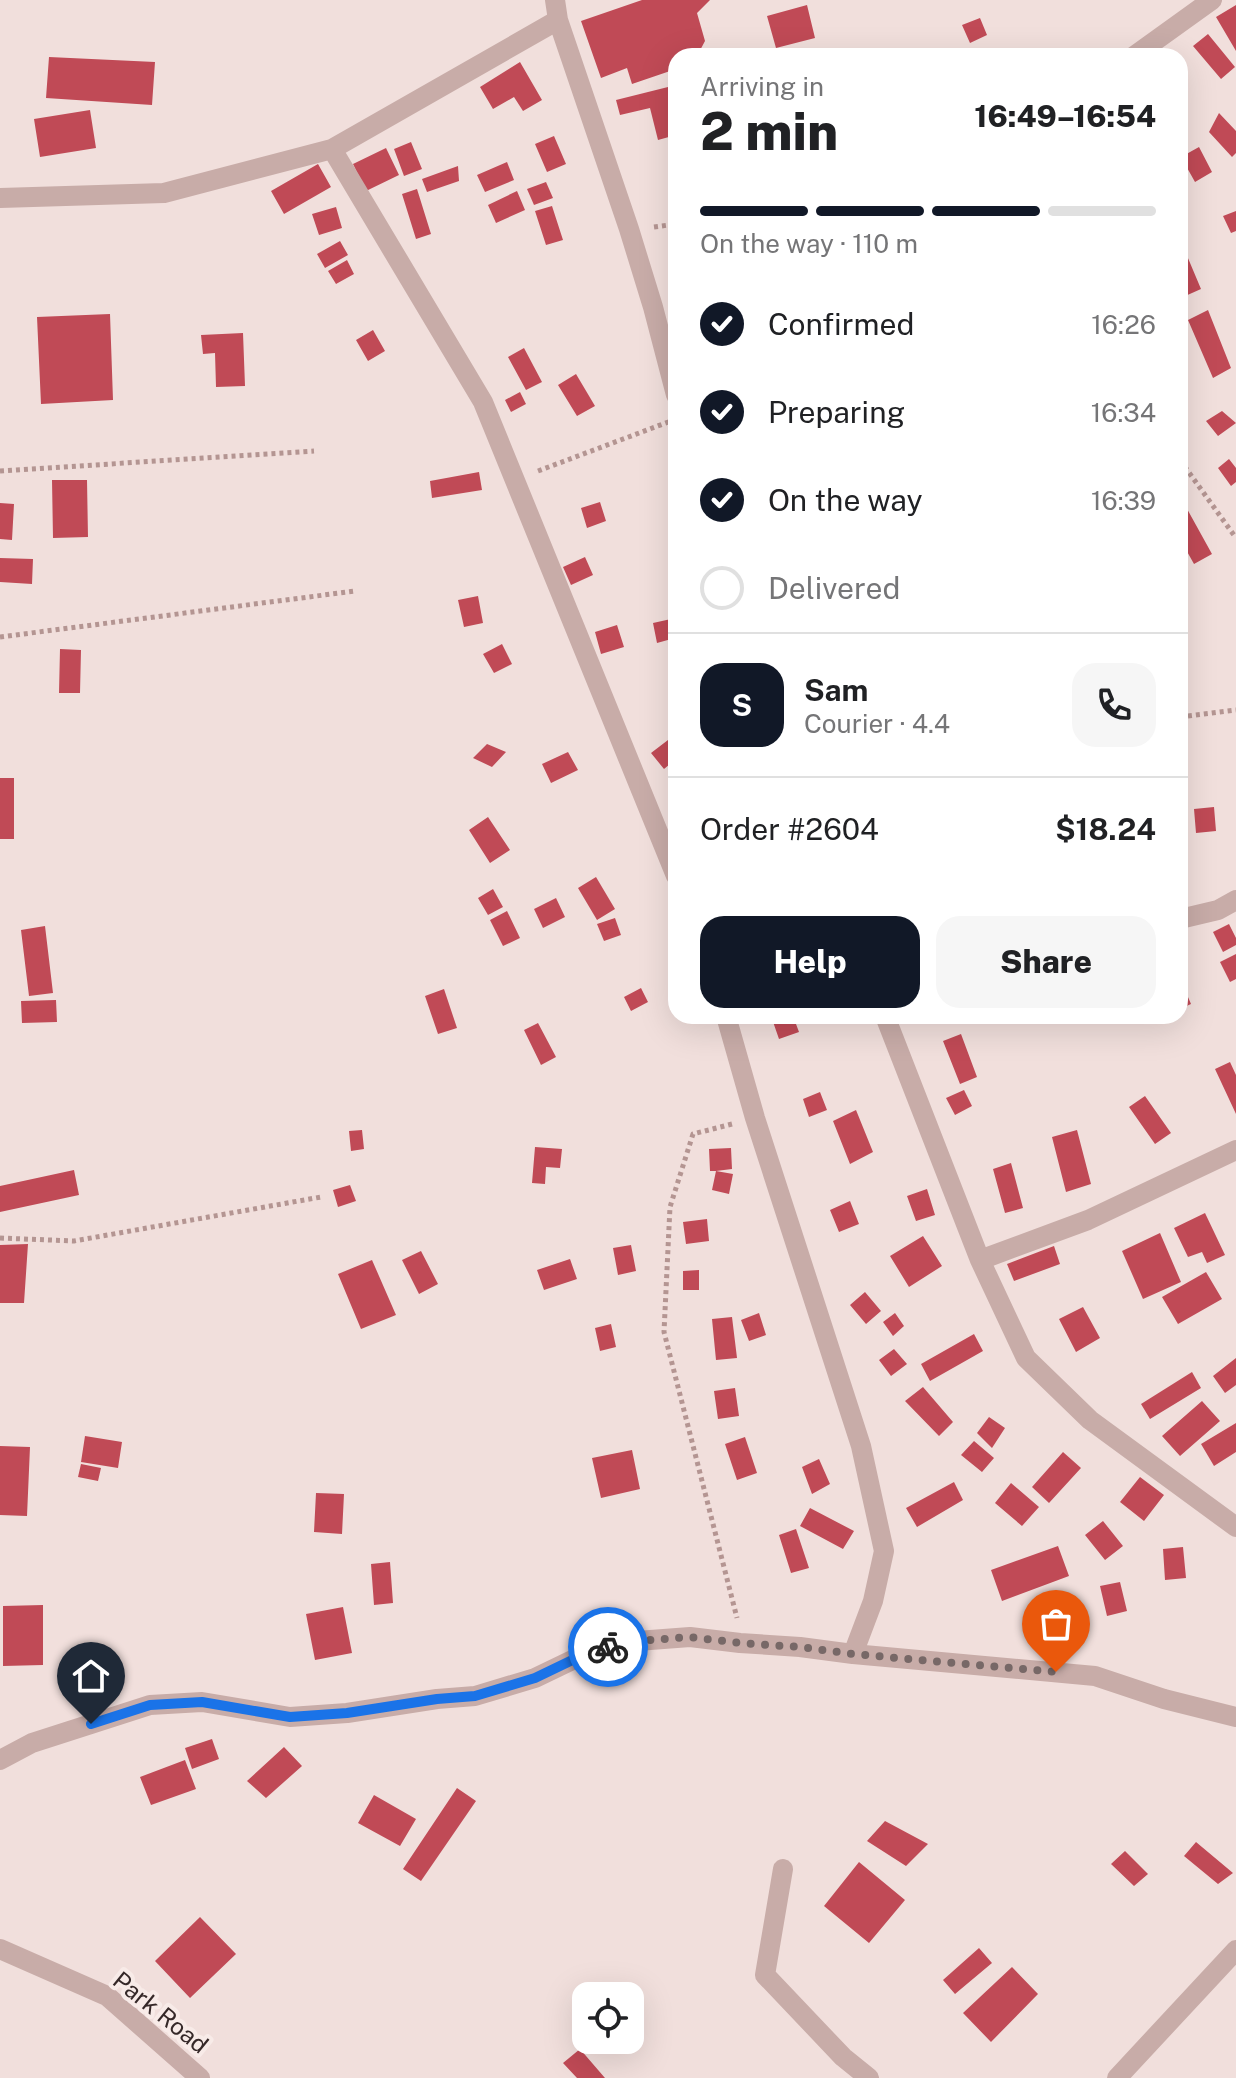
<!DOCTYPE html>
<meta charset="utf-8">
<style>
:root{--surface:#fff;--page:#f6f6f6;--text:#202124;--muted:#757577;--line:#e0e0e0;--accent:#111827}
body{margin:0;font-family:"Public Sans",sans-serif;background:var(--page);color:var(--text);height:100vh;display:flex;flex-direction:column;font-size:30px;white-space:nowrap}
*{box-sizing:border-box;margin:0}
p{font-size:26px;color:var(--muted)}
.icon{flex:none;width:44px;height:44px;fill:none;stroke:currentColor;stroke-width:2;stroke-linecap:round;stroke-linejoin:round}
.map{position:relative;flex:1;overflow:hidden}
.sheet{position:absolute;left:668px;top:48px;width:520px;height:976px;display:flex;flex-direction:column;background:var(--surface);border-radius:24px;box-shadow:0 8px 32px #0002}
.sheet>*{flex:none}
.buttons{position:absolute;left:572px;top:1982px;display:grid;gap:16px}
.buttons a{display:grid;place-items:center;width:72px;height:72px;border-radius:16px;background:var(--surface);box-shadow:0 8px 32px #0002;font-size:40px}
.pin{position:absolute;display:grid;place-items:center;width:68px;height:68px;color:#fff;margin:-82px -34px;border-radius:50% 50% 50% 0;rotate:-45deg;box-shadow:0 0 8px #0007}
.pin .icon{rotate:45deg}
.courier{position:absolute;display:grid;place-items:center;width:80px;height:80px;margin:-40px;border:6px solid #1a73e8;border-radius:50%;background:#fff;color:#222;box-shadow:0 2px 10px #0007}
.overview em{font-style:normal;font-weight:800}
.overview div{display:flex;flex-direction:column-reverse}
.overview{display:flex;align-items:center;justify-content:space-between;height:136px;padding:0 32px}
h1{font-size:52px;font-weight:800;line-height:60px}
.bar{display:grid;grid-template-columns:repeat(4,1fr);gap:12px 8px;align-content:center;height:96px;padding:0 32px}
.bar i{height:10px;border-radius:6px;background:var(--line)}
.bar .current{background:var(--accent)}
.bar p{grid-column:span 4}
.line{display:flex;align-items:center;gap:20px;padding:0 32px;border-top:2px solid var(--line)}
.line div{flex:1}
.round{display:grid;place-items:center;flex:none;width:84px;height:84px;border-radius:24px;background:var(--page)}
ol{padding:0 32px;list-style:none}
li{display:flex;align-items:center;gap:24px;height:88px}
li p{margin-inline-start:auto}
li .icon{padding:8px;border-radius:50%;background:var(--accent);color:#fff;stroke-width:4}
li:last-child{color:var(--muted)}
li i{width:44px;height:44px;border:4px solid var(--line);border-radius:50%}
.button{display:flex;gap:16px;margin-top:auto;padding:16px 32px}
.button a{flex:1;height:92px;border-radius:24px;background:var(--accent);color:#fff;font-size:32px;font-weight:800;line-height:92px;text-align:center}
.button a+a{background:var(--page);color:var(--text)}
.map>svg:first-child{display:block}
.building{fill:#c04a56}
.lines{fill:none;stroke-linecap:round;stroke-linejoin:round}
.path{stroke:#b49592;stroke-width:5;stroke-dasharray:4 4;stroke-linecap:butt}
.minor{stroke:#c8aca8;stroke-width:20}
.done{stroke:#776867;stroke-width:8;stroke-dasharray:0 14.4}
.route{stroke:#1a73e8;stroke-width:10}
.labels{text-anchor:middle;dominant-baseline:central;stroke-width:8;stroke-linejoin:round;paint-order:stroke}
.street-label{font-size:24px;fill:#352828;stroke:#f8ebe8}
</style>
<div class="map">
<svg width="1236" height="2078" viewBox="0 0 1236 2078">
<rect width="100%" height="100%" fill="#f1dfdc"/>
<path class="building" d="M642,0H710L697,13L705,41L697,56H676V69L632,84L627,68L601,78L581,21Z
M807,5L815,38L776,48L767,16Z
M1236,5V51L1216,17Z
M980,18L987,35L970,43L962,25Z
M1208,34L1235,67L1221,79L1193,46Z
M49,57L155,62L152,105L46,98Z
M520,62L542,100L523,111L514,97L493,109L480,87Z
M676,85V135L658,140L650,108L620,115L616,100Z
M90,110L96,148L40,157L34,119Z
M1219,113L1236,131V153L1232,157L1209,132Z
M554,136L566,164L547,172L535,144Z
M411,142L422,169L404,176L394,149Z
M1199,147L1212,172L1195,182L1181,157Z
M386,148L399,175L366,191L353,164Z
M507,162L514,180L485,192L477,175Z
M318,164L331,187L284,214L271,191Z
M458,166L459,181L427,192L422,179Z
M546,182L553,198L534,205L527,189Z
M417,189L431,234L416,239L402,194Z
M517,191L525,210L496,223L488,205Z
M552,206L563,240L546,245L535,211Z
M336,207L342,228L319,235L312,214Z
M1236,211V231L1231,233L1223,216Z
M340,241L348,255L325,268L317,254Z
M1185,251L1201,289L1183,297L1180,291V253Z
M347,260L354,274L336,284L328,271Z
M1208,310L1231,368L1213,378L1188,320Z
M110,314L113,400L41,404L37,317Z
M373,330L385,351L368,361L356,340Z
M243,333L245,386L216,387L215,353L203,354L201,335Z
M524,348L542,382L526,390L508,357Z
M576,374L595,406L577,416L558,385Z
M520,392L526,404L511,412L505,400Z
M1222,411L1236,423L1218,436L1206,421Z
M1229,459L1236,468V482L1231,486L1218,468Z
M479,472L482,490L432,498L430,481Z
M52,480H87L88,537L53,538Z
M600,502L606,521L587,528L581,508Z
M0,503L14,504L12,540L0,539Z
M1186,507L1212,554L1194,564L1180,539V510Z
M585,557L593,575L571,585L563,567Z
M0,558L33,559L32,584L0,582Z
M478,596L483,623L464,627L458,600Z
M671,619L675,638L657,643L653,623Z
M617,625L624,647L601,654L595,632Z
M502,644L512,664L494,673L483,654Z
M60,649L81,650L80,693H59Z
M668,740L676,751V759L664,769L651,753Z
M487,744L506,752L492,767L473,758Z
M568,752L578,770L551,783L542,764Z
M0,778H14V839H0Z
M1214,807L1216,831L1196,833L1194,809Z
M488,817L510,850L490,863L469,830Z
M596,877L615,909L597,920L578,888Z
M493,889L503,907L488,915L478,898Z
M556,898L565,917L543,928L534,909Z
M507,911L520,938L503,946L490,920Z
M615,918L621,935L604,941L597,924Z
M1229,924L1236,938V945L1223,952L1213,932Z
M45,926L53,993L29,996L21,930Z
M1236,954V979L1230,982L1220,962Z
M1182,983L1191,1004L1180,1009V984Z
M641,988L648,1002L631,1011L624,997Z
M444,989L457,1028L438,1034L425,996Z
M56,1000L57,1022L22,1023L21,1001Z
M771,1016H793L799,1032L779,1039Z
M538,1023L556,1057L541,1065L524,1030Z
M961,1034L977,1077L960,1084L943,1041Z
M1230,1062L1236,1075V1114L1215,1069Z
M964,1090L972,1106L955,1115L946,1098Z
M820,1092L827,1110L809,1117L803,1099Z
M1145,1096L1171,1133L1155,1144L1129,1107Z
M856,1110L873,1152L850,1164L833,1121Z
M362,1130L364,1149L351,1151L349,1131Z
M1077,1130L1091,1184L1066,1192L1052,1137Z
M535,1147L562,1149L560,1168L546,1167L545,1184L532,1183Z
M731,1148L732,1169L716,1171L733,1174L729,1194L712,1190L716,1171H710L709,1149Z
M1011,1163L1023,1208L1005,1213L993,1169Z
M74,1170L79,1195L0,1212V1186Z
M350,1185L356,1201L338,1207L333,1190Z
M927,1189L935,1215L916,1221L907,1196Z
M850,1201L859,1224L839,1232L830,1210Z
M1205,1213L1225,1255L1207,1263L1202,1252L1188,1257L1174,1228Z
M707,1219L709,1241L686,1244L683,1222Z
M1160,1233L1181,1282L1143,1299L1122,1251Z
M923,1236L942,1266L909,1287L890,1256Z
M28,1244L24,1303H0V1245Z
M631,1245L636,1271L618,1275L613,1248Z
M1054,1246L1060,1264L1014,1281L1007,1264Z
M421,1251L438,1284L419,1294L402,1260Z
M570,1259L577,1279L544,1290L537,1270Z
M372,1260L396,1315L361,1329L338,1274Z
M699,1270V1290H683V1271Z
M1206,1272L1222,1299L1178,1324L1162,1297Z
M865,1292L881,1311L866,1324L850,1305Z
M1083,1307L1100,1338L1076,1352L1059,1319Z
M759,1313L766,1335L749,1341L741,1320Z
M895,1313L904,1326L893,1336L883,1322Z
M732,1317L737,1358L716,1360L712,1319Z
M611,1324L616,1347L600,1351L595,1328Z
M974,1334L983,1351L930,1381L921,1364Z
M894,1349L907,1364L891,1376L879,1360Z
M1236,1358V1385L1225,1393L1213,1376Z
M1192,1372L1201,1388L1150,1419L1141,1404Z
M923,1387L953,1422L939,1436L905,1401Z
M735,1388L739,1416L718,1419L714,1391Z
M1202,1401L1220,1421L1180,1456L1162,1436Z
M989,1417L1005,1428L992,1448L977,1433Z
M1236,1423V1452L1214,1466L1201,1444Z
M85,1436L122,1442L118,1468L81,1462Z
M745,1437L757,1473L737,1480L725,1444Z
M974,1441L994,1458L982,1472L961,1455Z
M0,1446L30,1447L27,1516L0,1515Z
M632,1450L640,1489L601,1498L592,1458Z
M1063,1452L1081,1468L1049,1503L1032,1487Z
M819,1459L830,1484L812,1494L802,1467Z
M81,1464L101,1468L98,1481L78,1477Z
M1140,1477L1164,1495L1144,1521L1120,1502Z
M954,1482L963,1500L917,1527L906,1508Z
M1011,1483L1039,1507L1022,1526L995,1503Z
M316,1493L344,1494L342,1534L314,1532Z
M810,1508L854,1531L843,1549L800,1526Z
M1103,1521L1123,1546L1105,1560L1085,1535Z
M796,1529L809,1568L791,1573L779,1535Z
M1058,1546L1069,1576L1002,1601L991,1570Z
M1183,1547L1186,1578L1165,1580L1163,1549Z
M390,1562L393,1603L374,1605L371,1564Z
M1120,1582L1127,1611L1107,1616L1100,1586Z
M43,1605V1665L3,1666V1606Z
M343,1607L352,1653L315,1660L306,1614Z
M212,1739L219,1759L192,1769L185,1748Z
M284,1747L302,1766L266,1798L247,1781Z
M185,1760L196,1789L151,1805L140,1777Z
M457,1788L476,1801L421,1881L403,1869Z
M374,1795L416,1819L400,1846L358,1823Z
M885,1821L928,1844L906,1866L867,1841Z
M1196,1842L1233,1873L1218,1884L1184,1856Z
M1125,1851L1148,1874L1134,1886L1111,1864Z
M859,1862L905,1900L869,1943L824,1906Z
M200,1917L236,1954L190,1998L155,1961Z
M979,1948L992,1963L955,1994L943,1980Z
M1012,1967L1038,1994L991,2042L963,2013Z
M580,2049L605,2078H577L563,2063Z"/>
<g class="lines">
<path class="path" d="M654,227L676,224
M1180,460L1236,538
M0,471L314,451
M538,471L671,421
M0,637L355,591
M1180,717L1236,710
M732,1124L693,1134L670,1207L664,1332L737,1618
M0,1238L74,1241L321,1197"/>
<path class="minor" d="M555,0L558,20L629,229L653,307L676,395
M1134,56L1212,0
M332,149L483,402L676,876
M0,198L164,193L332,149L558,20
M1180,919L1218,910L1236,900
M726,1016L755,1118L861,1446L884,1551L873,1601L853,1654
M885,1016L980,1260L1026,1358L1090,1420L1236,1527
M980,1260L1088,1220L1236,1150
M0,1760L32,1743L150,1705L202,1702L290,1717L347,1713L437,1699L475,1696L535,1678L589,1652L624,1642L690,1637L740,1643L800,1647L853,1654L1095,1676L1164,1699L1236,1717
M783,1869L765,1975L843,2057L869,2078
M0,1949L107,1996L200,2078
M1117,2078L1236,1950"/>
</g>
<g class="lines">
<path class="done" d="M608,1647L624,1642L690,1637L740,1643L800,1647L853,1654L1056,1672"/>
<path class="route" d="M91,1724L150,1705L202,1702L290,1717L347,1713L437,1699L475,1696L535,1678L589,1652L608,1647"/>
</g>
<g class="labels">
<g class="street-label">
<text transform="translate(161 2012) rotate(39)">Park Road</text>
</g>
</g>
</svg>
<div class="buttons">
<a><svg class="icon" aria-label="locate" viewBox="0 0 24 24"><circle cx="12" cy="12" r="6"/><path d="M12 2v4M12 18v4M2 12h4M18 12h4"/></svg></a>
</div>
<div class="pin" style="left:1056px;top:1672px;background:#ea580c"><svg class="icon" aria-label="bag" viewBox="0 0 24 24"><path d="M5 8h14l-1 12H6zM9 8a3 3 0 0 1 6 0"/></svg></div>
<div class="pin" style="left:91px;top:1724px;background:#1f2937"><svg class="icon" aria-label="home" viewBox="0 0 24 24"><path d="M3 11l9-7 9 7M6 9v11h12V9"/></svg></div>
<div class="courier" style="left:608px;top:1647px"><svg class="icon" aria-label="bike" viewBox="0 0 24 24"><circle cx="6" cy="16" r="4"/><circle cx="18" cy="16" r="4"/><path d="M6 16l4-8h5l3 8M10 8l3 8H6M13 5h3"/></svg></div>
<section class="sheet">
<div class="overview"><div><h1>2 min</h1><p>Arriving in</p></div><em>16:49–16:54</em></div>
<div class="bar"><i class="current"></i><i class="current"></i><i class="current"></i><i></i><p>On the way · 110 m</p></div>
<ol>
<li><svg class="icon" aria-label="check" viewBox="0 0 24 24"><path d="M5 12l5 5 9-10"/></svg>Confirmed<p>16:26</p></li>
<li><svg class="icon" aria-label="check" viewBox="0 0 24 24"><path d="M5 12l5 5 9-10"/></svg>Preparing<p>16:34</p></li>
<li><svg class="icon" aria-label="check" viewBox="0 0 24 24"><path d="M5 12l5 5 9-10"/></svg>On the way<p>16:39</p></li>
<li><i></i>Delivered</li>
</ol>
<div class="line" style="height:144px"><b class="round" style="background:var(--accent);color:#fff">S</b><div><b>Sam</b><p>Courier · 4.4</p></div><a class="round"><svg class="icon" aria-label="phone" viewBox="0 0 24 24"><path d="M5 4h4l2 5-3 2q2 4 5 5l2-3 5 2v4C11 20 4 13 5 4z"/></svg></a></div>
<div class="line" style="height:104px"><div>Order #2604</div><b>$18.24</b></div>
<div class="button"><a>Help</a><a>Share</a></div>
</section>
</div>
